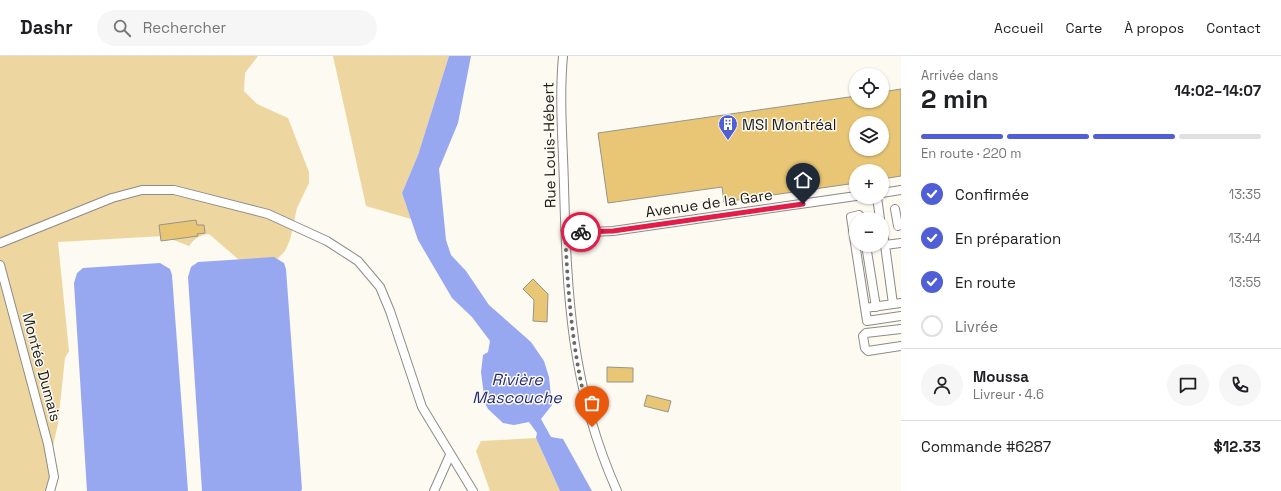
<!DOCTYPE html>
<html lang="fr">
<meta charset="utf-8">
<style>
:root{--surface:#fff;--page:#f6f6f6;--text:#202124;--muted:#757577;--line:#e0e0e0;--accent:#505fd5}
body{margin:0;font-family:"Space Grotesk",sans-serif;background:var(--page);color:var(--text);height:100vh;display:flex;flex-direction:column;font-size:15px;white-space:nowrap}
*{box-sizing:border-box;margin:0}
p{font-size:13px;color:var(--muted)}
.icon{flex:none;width:22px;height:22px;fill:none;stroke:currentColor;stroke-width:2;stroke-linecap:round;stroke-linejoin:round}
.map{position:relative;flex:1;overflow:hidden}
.sheet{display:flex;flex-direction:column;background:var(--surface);width:380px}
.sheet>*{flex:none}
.tools{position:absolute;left:849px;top:12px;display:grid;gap:8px}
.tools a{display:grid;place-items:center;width:40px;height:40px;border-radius:50%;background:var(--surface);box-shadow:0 1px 3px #0004;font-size:20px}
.pin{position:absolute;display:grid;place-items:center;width:34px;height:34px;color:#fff;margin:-41px -17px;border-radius:50% 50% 50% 0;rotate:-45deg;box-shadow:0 0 4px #0007}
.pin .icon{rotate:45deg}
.courier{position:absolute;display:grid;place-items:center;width:40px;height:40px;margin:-20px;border:3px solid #e11d48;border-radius:50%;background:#fff;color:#222;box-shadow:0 1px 5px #0007}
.head em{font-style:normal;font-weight:700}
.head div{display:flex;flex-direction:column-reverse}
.head{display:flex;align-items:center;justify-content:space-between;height:68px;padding:0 20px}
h1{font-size:26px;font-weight:700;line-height:30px}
.bar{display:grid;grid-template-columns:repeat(4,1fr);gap:6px 4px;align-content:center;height:48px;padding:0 20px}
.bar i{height:5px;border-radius:3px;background:var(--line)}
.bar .current{background:var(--accent)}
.bar p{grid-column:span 4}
.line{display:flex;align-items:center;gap:10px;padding:0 20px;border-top:1px solid var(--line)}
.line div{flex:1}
.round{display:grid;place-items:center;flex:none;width:42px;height:42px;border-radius:21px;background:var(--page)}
ol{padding:0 20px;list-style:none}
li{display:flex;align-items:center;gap:12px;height:44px}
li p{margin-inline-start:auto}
li .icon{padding:4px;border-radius:50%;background:var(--accent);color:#fff;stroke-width:4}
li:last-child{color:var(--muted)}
li i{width:22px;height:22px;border:2px solid var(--line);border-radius:50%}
header{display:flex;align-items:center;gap:24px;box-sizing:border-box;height:56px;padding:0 20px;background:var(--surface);border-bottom:1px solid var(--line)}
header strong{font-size:19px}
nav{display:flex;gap:22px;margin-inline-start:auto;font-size:14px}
.search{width:280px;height:36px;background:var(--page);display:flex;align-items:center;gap:10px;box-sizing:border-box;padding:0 14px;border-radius:22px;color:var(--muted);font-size:15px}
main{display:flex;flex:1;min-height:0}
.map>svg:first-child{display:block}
.green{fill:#eed6a1}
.water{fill:#97a8f1}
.building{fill:#e9c675;stroke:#97948d;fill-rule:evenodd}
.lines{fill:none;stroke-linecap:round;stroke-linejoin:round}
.minor-casing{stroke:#8e8b85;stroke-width:10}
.minor{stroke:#fff;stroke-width:8}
.done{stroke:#6b6965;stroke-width:4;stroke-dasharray:0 7.2}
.route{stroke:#e11d48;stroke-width:5}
.labels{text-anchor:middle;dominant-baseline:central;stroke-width:3;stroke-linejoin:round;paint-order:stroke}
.poi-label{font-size:15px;fill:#1c1b19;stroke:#fdfaf2;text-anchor:start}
.street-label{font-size:15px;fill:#1c1b19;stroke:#fdfaf2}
.water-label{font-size:16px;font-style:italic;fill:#242a7d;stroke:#fdfaf2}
</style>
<header>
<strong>Dashr</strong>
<div class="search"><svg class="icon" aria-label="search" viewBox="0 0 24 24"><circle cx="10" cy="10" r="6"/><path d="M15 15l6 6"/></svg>Rechercher</div>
<nav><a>Accueil</a><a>Carte</a><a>À propos</a><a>Contact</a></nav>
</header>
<main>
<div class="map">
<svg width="901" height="435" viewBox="0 0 901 435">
<rect width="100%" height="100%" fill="#fdfaf2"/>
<path class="green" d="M0,0H258L245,17L244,35L257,48L288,62L309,116V127L297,152L290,184L285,195L272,208L263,210L238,203L209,178C199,179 195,182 189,190L163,180L58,186L69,295L65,302L58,368L53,390L48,434L45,435H0Z
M333,0H449L418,99L402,137L411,163L366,150Z
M536,382L560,435H490L476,395L481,385Z"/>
<path class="water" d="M449,0H471L458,67L439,113L446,184L451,199L466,215L489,249L531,286L544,305L549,321L552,349L541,363L551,381L563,383L592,435H560L536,382L537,377L529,366L514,369L503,367L488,353L485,347L481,316L483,299L488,296L490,285L472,261L452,242L418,184L402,137L418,99Z
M274,201L284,207L286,213L302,433L301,435H202L188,221L191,211L198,206Z
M160,207L170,213L172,219L188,435H87L74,227L77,217L83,212Z"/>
<path class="building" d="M901,33V120L882,123V115H856V127L724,146L722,131L608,147L598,77L856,40V45H882V36ZM856,67H882V93H856Z
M196,164L197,169H204L205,177L197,178L198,180L161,185L159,169Z
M533,223L548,238L547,266L533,265L534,244L523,233Z
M607,311L633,312V326H607Z
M647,339L671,345L668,356L644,350Z"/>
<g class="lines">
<g class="minor-casing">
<path id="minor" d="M563,0C559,43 563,87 564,130C567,240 571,332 617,435
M882,137L901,134
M877,141L880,163
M895,153L898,170
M863,163L859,159L851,161L865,252
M882,173L885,189L901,187
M565,174L591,176L613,175L856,140
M0,187L112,142L142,134H174L268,158L327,185L358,205L380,231L390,255L422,351L473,435
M866,189L876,251
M885,189L893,248
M0,209L48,388L54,421L50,435
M901,247L865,252L867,265L901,260
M901,273L866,277L863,280L865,292L868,295L901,290
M434,435L450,399"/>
</g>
<use href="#minor" class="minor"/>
</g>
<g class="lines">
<path class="done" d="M581,176L565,174C568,241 573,306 592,371"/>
<path class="route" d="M581,176L613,175L803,148"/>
</g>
<defs>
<g id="building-pin" transform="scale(1)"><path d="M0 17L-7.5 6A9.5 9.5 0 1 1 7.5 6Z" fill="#505fd5" stroke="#fdfaf2"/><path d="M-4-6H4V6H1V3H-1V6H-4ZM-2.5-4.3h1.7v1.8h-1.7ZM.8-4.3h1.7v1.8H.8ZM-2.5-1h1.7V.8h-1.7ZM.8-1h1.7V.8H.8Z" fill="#fff"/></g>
</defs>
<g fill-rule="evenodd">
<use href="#building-pin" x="728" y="68"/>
</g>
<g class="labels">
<g class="poi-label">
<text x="742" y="68">MSI Montréal</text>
</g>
<g class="street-label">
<text transform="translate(549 89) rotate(-91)">Rue Louis-Hébert</text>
<text transform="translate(709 147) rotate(-8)">Avenue de la Gare</text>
<text transform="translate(42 311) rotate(75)">Montée Dumais</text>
</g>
<g class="water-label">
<text x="517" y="323">Rivière<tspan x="517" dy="18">Mascouche</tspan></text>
</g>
</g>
</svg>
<div class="tools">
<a><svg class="icon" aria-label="locate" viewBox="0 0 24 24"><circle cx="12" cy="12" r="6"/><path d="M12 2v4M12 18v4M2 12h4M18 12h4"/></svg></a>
<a><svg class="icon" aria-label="layers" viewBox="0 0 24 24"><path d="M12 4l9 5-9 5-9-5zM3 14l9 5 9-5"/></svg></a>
<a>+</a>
<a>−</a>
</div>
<div class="pin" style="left:592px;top:371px;background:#ea580c"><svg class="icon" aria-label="bag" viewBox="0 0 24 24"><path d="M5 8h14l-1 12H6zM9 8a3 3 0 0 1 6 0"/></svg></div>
<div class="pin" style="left:803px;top:148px;background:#1f2937"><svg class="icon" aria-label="home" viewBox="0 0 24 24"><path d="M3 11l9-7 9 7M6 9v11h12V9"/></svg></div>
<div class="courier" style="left:581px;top:176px"><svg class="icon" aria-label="bike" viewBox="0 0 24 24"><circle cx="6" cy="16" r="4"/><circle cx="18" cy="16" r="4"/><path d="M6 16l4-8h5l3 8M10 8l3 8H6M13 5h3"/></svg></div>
</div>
<section class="sheet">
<div class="head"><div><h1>2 min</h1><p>Arrivée dans</p></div><em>14:02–14:07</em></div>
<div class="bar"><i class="current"></i><i class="current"></i><i class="current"></i><i></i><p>En route · 220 m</p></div>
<ol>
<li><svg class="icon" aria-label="check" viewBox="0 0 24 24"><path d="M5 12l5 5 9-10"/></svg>Confirmée<p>13:35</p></li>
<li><svg class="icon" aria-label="check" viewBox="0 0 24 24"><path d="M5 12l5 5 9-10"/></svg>En préparation<p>13:44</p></li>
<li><svg class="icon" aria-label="check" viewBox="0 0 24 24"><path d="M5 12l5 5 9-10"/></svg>En route<p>13:55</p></li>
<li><i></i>Livrée</li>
</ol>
<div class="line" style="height:72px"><a class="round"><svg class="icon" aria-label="person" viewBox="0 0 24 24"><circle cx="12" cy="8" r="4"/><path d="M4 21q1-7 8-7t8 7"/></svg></a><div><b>Moussa</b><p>Livreur · 4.6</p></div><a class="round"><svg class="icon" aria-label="chat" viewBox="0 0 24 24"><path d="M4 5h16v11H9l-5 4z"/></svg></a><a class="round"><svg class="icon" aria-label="phone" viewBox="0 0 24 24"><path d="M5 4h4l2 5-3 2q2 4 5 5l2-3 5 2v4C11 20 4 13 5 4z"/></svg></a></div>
<div class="line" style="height:52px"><div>Commande #6287</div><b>$12.33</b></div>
</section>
</main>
